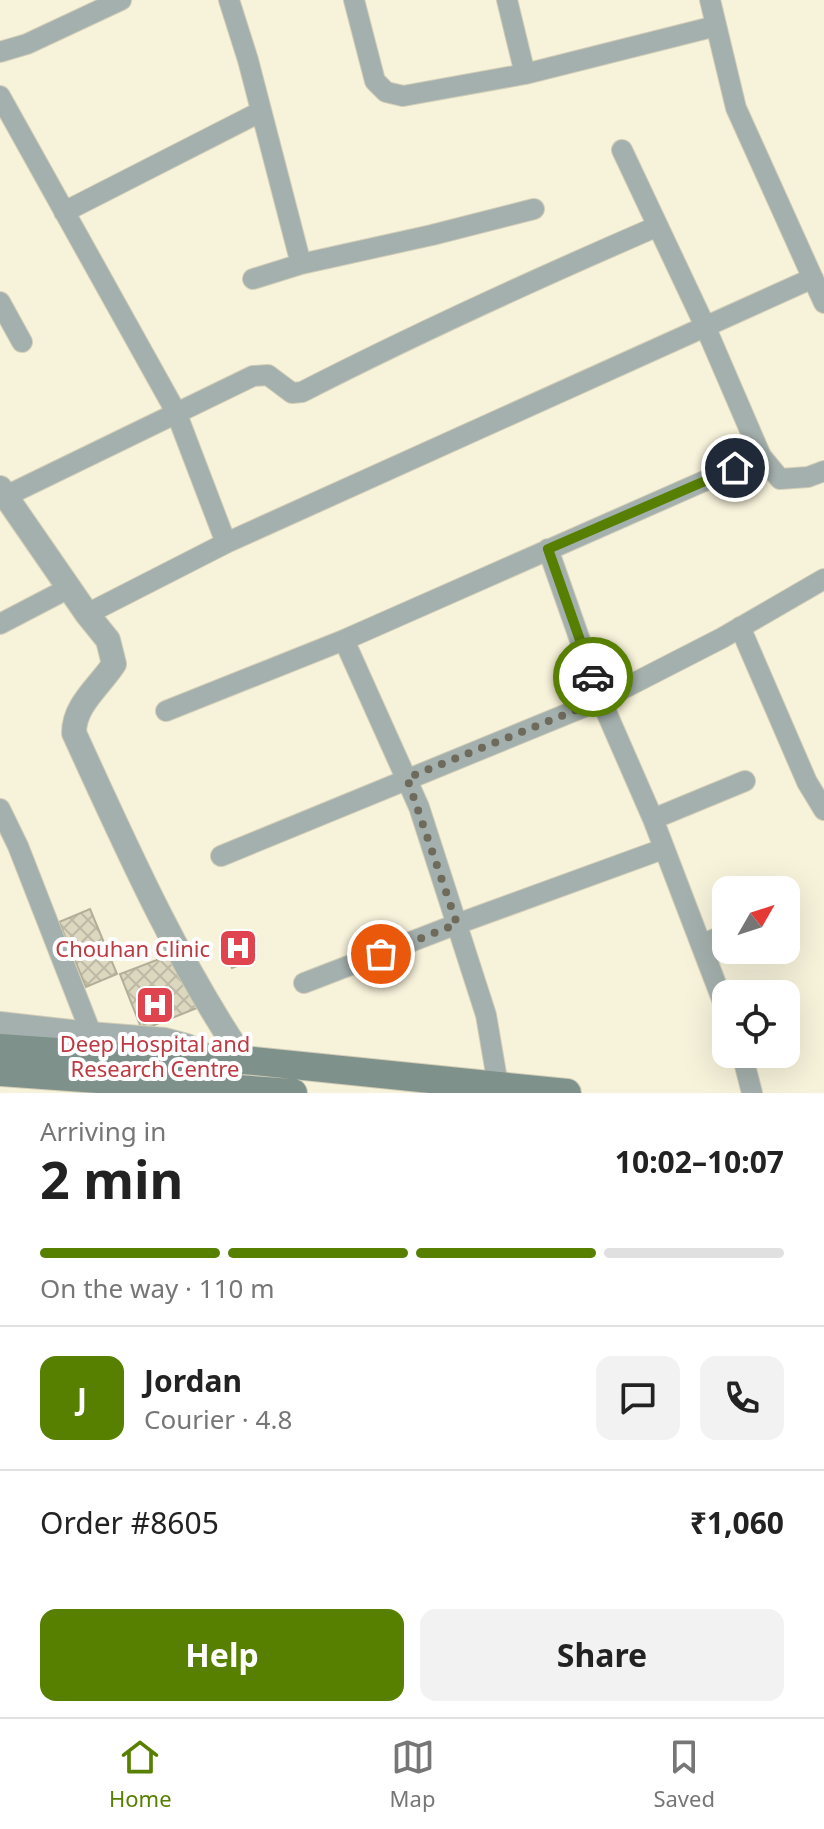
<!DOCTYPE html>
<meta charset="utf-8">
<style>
:root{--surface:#fff;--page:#f2f2f2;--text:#222;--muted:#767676;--line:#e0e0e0;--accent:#577f00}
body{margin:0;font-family:"Noto Sans",sans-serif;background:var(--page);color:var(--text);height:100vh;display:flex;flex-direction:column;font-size:30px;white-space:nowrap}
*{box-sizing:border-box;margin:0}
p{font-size:26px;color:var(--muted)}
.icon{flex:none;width:44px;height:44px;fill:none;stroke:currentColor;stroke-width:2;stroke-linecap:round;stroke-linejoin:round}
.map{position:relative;height:1093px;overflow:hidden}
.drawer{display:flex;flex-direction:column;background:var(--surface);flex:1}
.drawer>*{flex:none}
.needle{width:52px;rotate:51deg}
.fabs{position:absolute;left:712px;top:876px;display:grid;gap:16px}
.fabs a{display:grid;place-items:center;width:88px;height:88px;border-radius:16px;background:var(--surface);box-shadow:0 8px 32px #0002;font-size:40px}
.pin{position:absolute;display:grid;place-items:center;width:68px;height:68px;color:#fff;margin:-34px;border:4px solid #fff;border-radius:50%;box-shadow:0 2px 8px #0007}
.courier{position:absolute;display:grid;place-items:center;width:80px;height:80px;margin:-40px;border:6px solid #577f00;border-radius:50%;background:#fff;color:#222;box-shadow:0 2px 10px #0007}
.head em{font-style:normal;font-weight:700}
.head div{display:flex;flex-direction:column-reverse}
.head{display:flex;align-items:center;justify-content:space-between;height:136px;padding:0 40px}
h1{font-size:52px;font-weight:700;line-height:60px}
.bar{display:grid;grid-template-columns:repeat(4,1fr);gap:12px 8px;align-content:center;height:96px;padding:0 40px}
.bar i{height:10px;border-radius:6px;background:var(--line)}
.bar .current{background:var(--accent)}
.bar p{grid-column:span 4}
.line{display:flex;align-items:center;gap:20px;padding:0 40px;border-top:2px solid var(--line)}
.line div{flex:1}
.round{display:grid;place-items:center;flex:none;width:84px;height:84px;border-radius:16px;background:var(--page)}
.primary-button{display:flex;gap:16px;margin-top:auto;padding:16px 40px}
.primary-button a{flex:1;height:92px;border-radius:16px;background:var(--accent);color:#fff;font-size:32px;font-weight:700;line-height:92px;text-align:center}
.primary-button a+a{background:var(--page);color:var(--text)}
.tabs{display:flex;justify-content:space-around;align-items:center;height:112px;border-top:2px solid var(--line);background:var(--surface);font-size:22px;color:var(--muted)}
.tabs a{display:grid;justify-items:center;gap:4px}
.tabs .current{color:var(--accent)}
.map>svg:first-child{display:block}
.building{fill:url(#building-cross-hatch);stroke:#b3ae97;stroke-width:2}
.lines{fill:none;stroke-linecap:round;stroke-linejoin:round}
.minor-casing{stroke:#d1cdb7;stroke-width:22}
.tertiary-casing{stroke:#d1cdb7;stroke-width:26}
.secondary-casing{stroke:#d1cdb7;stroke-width:30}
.minor{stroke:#a4b0ad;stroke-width:20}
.tertiary{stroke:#a4b0ad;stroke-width:24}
.secondary{stroke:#7f918b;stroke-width:28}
.done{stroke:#6e6b5d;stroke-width:8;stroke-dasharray:0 14.4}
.route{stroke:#577f00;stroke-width:10}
.labels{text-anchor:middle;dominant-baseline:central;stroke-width:8;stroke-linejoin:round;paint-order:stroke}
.health-label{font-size:22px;fill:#be3a42;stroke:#fff;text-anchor:end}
</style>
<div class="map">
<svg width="824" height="1093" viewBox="0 0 824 1093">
<defs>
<pattern id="building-cross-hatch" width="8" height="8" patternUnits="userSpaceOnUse" patternTransform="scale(2)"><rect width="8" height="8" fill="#dcd8c0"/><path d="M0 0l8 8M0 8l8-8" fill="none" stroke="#bdb9a4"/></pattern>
</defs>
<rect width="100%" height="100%" fill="#f7f2da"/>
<path class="building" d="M90,909L117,974L86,987L59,922Z
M242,934L253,960L232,968L222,942Z
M175,953L197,1008L142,1030L120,974Z"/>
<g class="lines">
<g class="minor-casing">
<path id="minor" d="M229,0L248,60L301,264L432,235L534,209
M354,0L375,81L386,92L403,96L525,74L716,26
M507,0L525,74
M710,0L736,108L824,303
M0,52L27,44L121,0
M0,96L176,412L226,543
M622,150L705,326L761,456L780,479L808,477L824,471
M64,212L260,112
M253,279L301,264
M0,302L22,342
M6,496L253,376L268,375L292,393L302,392C419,332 538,278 658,226
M548,549L601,700L653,819L726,1010
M87,614L226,543L813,278
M0,624L69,588
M740,627L807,782L824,810
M344,640L419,807L486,1015L498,1085
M166,711L344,640L761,456
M0,809L18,846L89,1028V1034
M653,819L745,781
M221,856L601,700L722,638L824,579
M701,945L726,934
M304,983L457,924L663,849
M742,1054L752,1093"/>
</g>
<g class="tertiary-casing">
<path id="tertiary" d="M0,488L87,614L108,640L114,664C99,687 74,705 74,733C125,844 175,958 244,1060
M0,1024L89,1034L165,1040L187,1046L216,1061"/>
</g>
<g class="secondary-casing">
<path id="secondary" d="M0,1048L185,1061L244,1060L567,1093
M0,1072L293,1093"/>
</g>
<use href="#minor" class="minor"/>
<use href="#tertiary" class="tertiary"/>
<use href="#secondary" class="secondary"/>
</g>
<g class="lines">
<path class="done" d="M381,954L457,924L407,778L601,700L593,677"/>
<path class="route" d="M593,677L548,549L735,468"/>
</g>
<defs>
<g id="hospital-square" transform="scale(2)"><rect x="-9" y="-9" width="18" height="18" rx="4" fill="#e0444e" stroke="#fff"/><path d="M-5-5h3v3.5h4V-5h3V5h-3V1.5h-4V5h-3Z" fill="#fff"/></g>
</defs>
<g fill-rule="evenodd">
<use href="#hospital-square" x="238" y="948"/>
<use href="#hospital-square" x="155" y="1005"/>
</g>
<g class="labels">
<g class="health-label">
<text x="210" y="948">Chouhan Clinic</text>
<text x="155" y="1043" text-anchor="middle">Deep Hospital and<tspan x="155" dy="25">Research Centre</tspan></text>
</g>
</g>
</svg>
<div class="fabs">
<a><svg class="needle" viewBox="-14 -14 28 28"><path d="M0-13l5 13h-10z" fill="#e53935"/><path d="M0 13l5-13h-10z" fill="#767676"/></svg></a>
<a><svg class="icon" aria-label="locate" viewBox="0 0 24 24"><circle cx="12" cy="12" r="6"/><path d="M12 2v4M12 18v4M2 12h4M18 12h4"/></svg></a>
</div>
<div class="pin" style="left:381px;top:954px;background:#ea580c"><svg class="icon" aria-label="bag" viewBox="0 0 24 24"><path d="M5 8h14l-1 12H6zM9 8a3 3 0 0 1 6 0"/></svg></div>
<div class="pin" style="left:735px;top:468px;background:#1f2937"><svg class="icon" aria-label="home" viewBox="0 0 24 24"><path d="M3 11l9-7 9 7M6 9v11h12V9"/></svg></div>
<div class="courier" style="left:593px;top:677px"><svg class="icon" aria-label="car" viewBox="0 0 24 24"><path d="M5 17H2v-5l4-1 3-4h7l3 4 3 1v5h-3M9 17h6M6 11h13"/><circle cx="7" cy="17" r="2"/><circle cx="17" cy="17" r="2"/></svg></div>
</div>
<section class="drawer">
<div class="head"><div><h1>2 min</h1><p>Arriving in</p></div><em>10:02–10:07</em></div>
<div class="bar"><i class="current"></i><i class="current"></i><i class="current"></i><i></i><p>On the way · 110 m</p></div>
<div class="line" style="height:144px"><b class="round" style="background:var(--accent);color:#fff">J</b><div><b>Jordan</b><p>Courier · 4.8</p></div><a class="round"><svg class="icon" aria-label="chat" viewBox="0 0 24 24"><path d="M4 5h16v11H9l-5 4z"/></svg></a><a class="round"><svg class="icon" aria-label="phone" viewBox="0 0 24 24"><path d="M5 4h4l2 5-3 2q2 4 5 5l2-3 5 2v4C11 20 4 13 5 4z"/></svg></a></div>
<div class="line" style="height:104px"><div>Order #8605</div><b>₹1,060</b></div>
<div class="primary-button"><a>Help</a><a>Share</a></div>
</section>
<nav class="tabs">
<a class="current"><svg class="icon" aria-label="home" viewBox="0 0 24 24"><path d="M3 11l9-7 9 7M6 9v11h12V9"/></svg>Home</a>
<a><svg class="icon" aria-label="map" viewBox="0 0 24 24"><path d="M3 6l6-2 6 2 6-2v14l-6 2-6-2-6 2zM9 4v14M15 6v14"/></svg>Map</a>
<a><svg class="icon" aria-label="saved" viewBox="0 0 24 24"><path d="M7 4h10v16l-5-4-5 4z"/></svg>Saved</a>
</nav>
